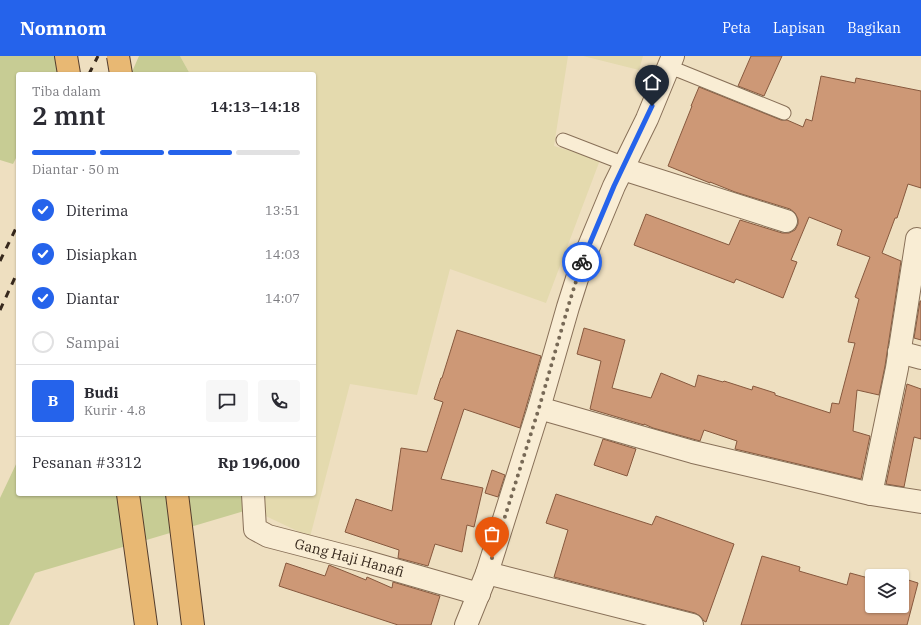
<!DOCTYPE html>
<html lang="id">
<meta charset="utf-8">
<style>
:root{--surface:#fff;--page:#f7f7f7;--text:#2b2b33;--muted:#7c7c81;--line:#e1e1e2;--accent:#2563eb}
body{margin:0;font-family:"IBM Plex Serif",serif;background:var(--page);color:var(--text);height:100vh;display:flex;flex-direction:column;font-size:15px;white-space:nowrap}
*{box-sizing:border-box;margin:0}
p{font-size:13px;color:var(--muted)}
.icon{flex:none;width:22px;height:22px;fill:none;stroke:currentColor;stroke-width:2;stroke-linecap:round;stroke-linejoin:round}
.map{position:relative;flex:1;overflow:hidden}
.panel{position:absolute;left:16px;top:16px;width:300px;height:424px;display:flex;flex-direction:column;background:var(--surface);border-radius:4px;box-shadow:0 1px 3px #0004}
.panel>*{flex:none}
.fabs{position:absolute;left:865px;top:513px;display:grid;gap:8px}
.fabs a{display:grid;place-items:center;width:44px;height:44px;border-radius:4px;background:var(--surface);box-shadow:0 1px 3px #0004;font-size:20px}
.pin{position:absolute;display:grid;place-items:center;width:34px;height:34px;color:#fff;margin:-41px -17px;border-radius:50% 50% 50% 0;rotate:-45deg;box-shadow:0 0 4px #0007}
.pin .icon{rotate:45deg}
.courier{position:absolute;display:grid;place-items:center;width:40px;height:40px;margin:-20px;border:3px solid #2563eb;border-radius:50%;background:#fff;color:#222;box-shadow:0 1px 5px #0007}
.summary em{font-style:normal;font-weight:600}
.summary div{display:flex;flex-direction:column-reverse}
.summary{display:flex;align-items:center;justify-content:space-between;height:68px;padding:0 16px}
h1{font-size:26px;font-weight:600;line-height:30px}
.bar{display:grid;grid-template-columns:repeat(4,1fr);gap:6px 4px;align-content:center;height:48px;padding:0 16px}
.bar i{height:5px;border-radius:3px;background:var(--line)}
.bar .current{background:var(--accent)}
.bar p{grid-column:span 4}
.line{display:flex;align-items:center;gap:10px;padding:0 16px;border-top:1px solid var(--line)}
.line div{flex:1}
.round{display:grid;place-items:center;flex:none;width:42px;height:42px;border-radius:4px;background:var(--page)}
ol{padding:0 16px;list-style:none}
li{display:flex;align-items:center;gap:12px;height:44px}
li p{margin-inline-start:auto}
li .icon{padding:4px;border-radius:50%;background:var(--accent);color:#fff;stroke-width:4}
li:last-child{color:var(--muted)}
li i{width:22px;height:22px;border:2px solid var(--line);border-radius:50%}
header{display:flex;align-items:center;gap:24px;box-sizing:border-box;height:56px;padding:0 20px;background:var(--accent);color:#fff}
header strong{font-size:19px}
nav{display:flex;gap:22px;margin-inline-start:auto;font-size:14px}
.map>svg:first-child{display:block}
.farmland{fill:#e4daae}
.green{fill:#c7cc94}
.building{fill:#cd9876;stroke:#87593e}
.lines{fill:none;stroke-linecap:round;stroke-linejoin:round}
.service-casing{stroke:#887058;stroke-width:15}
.minor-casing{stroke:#887058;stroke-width:24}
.trunk-casing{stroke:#553e2d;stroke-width:24}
.service{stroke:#f9edd4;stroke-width:13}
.minor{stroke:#f9edd4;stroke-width:22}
.trunk{stroke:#e8b873;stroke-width:22}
.rail{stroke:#37291d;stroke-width:3;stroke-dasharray:7 7;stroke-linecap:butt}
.trunk-bridge-casing{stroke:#553e2d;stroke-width:24;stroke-linecap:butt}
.trunk-bridge{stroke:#e8b873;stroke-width:22}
.done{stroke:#776956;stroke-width:4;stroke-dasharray:0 7.2}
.route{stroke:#2563eb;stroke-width:5}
.labels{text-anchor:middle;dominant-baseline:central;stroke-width:3.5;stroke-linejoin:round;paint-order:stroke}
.street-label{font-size:14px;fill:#37291d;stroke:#f6ead0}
</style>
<header>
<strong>Nomnom</strong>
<nav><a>Peta</a><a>Lapisan</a><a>Bagikan</a></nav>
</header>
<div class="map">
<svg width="921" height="569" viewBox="0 0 921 569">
<rect width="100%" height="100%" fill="#eedfc0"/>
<path class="farmland" d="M180,0H568L554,90L600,104L546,247L450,213L417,339L350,328L310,481L251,453L249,438H314V18H190Z
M583,0H643L639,14Z"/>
<path class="green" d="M0,0H67L58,18H18V98L13,108L0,104Z
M139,0H180L190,18H131Z
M18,404V438H249L251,453L35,517L9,569H0V442Z"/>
<path class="building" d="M751,0H782L764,40L738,30Z
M821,20L855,27L856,22L921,35V132L908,128L897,162H895L882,197L901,205L885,310L879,339L857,334L853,375L870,380L861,423L735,393L737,385L704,374L700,385L653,372L644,368V369L590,353L601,305L577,298L584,272L625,284L612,332L651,342L661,317L695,331L698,319L723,326L724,325L752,334L753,330L775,337V339L830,357L832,347L839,348L855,287L848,286L859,243L855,241L870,201L837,189L842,174L809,161L791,204L797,206L783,242L736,223L734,227L634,189L646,158L729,189L740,164L782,177H789L795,174L798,168V163L795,157L790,153L735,136L710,126V127L668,110L692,50H691L699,31L781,64H787L803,71L806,63L812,65Z
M920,245H921V284L914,282Z
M457,274L541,300L520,372L464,353L441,423L483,432L474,471L467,469L462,496L435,488L428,510L398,502L399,494L345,476L356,443L392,455L401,392L427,396L443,346L434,343L441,322H442Z
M907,328L921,333V383L914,381L904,431L886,428Z
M603,383L636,393L627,420L594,409Z
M492,414L505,419L498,441L485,437Z
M556,438L652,469L656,460L734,488L706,566L704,565L700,560L695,557L554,521L568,474L546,467Z
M762,500L800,511L799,515L847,529L850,517L872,523V550H902V522L918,527L907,569H741Z
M286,507L325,520L329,509L366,524L367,521L392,532L393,526L440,540L431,569H398L279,530Z"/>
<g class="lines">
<g class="service-casing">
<path id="service" d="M669,12L680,15L784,57
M563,84L625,108"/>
</g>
<g class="minor-casing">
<g id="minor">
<path d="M623,113L786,165"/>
<path d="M899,296L921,302"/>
<path d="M539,352L693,396L871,438L921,446"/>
<path id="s1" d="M253,438L255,473L268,480L364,505L479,538"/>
<path d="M871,438L897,312L917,183"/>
<path d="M487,517L692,569"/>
<path d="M466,569L487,517L539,352L568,251L582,207L614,130L647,63L673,0"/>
</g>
</g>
<g class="trunk-casing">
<path id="trunk" d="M66,0L69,18
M128,438L146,569
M177,438L193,569"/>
</g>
<use href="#service" class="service"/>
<use href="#minor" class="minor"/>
<use href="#trunk" class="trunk"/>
<path class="rail" d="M89,18L98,0
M111,18L120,0
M0,205L18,168
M0,254L18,215"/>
<g class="trunk-bridge-casing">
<path id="trunk-bridge" d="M118,0L121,18"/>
</g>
<use href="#trunk-bridge" class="trunk-bridge"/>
</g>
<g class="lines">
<path class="done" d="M492,502L539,352L568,251L582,206"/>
<path class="route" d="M582,206L614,130L652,50"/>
</g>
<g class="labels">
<g class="street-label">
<text stroke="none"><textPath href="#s1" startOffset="134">Gang Haji Hanafi</textPath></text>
</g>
</g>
</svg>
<div class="fabs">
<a><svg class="icon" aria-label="layers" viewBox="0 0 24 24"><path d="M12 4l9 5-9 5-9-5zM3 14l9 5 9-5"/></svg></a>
</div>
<div class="pin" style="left:492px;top:502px;background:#ea580c"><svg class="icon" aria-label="bag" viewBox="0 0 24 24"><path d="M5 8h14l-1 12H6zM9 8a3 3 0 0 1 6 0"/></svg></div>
<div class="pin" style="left:652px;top:50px;background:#1f2937"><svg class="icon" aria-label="home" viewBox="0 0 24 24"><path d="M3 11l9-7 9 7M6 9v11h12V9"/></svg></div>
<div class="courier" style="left:582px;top:206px"><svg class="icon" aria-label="bike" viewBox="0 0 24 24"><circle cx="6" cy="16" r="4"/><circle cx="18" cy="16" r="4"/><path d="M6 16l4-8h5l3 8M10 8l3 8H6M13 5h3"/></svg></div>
<section class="panel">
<div class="summary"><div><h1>2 mnt</h1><p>Tiba dalam</p></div><em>14:13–14:18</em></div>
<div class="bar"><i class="current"></i><i class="current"></i><i class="current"></i><i></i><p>Diantar · 50 m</p></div>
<ol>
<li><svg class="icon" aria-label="check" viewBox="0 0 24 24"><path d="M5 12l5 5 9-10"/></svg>Diterima<p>13:51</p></li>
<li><svg class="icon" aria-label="check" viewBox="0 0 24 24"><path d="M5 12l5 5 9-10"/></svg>Disiapkan<p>14:03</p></li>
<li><svg class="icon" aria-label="check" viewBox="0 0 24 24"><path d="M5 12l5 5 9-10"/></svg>Diantar<p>14:07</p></li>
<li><i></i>Sampai</li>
</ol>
<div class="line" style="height:72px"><b class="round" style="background:var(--accent);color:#fff">B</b><div><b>Budi</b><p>Kurir · 4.8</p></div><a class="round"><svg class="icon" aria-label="chat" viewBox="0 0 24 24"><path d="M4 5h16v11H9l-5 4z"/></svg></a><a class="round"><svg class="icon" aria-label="phone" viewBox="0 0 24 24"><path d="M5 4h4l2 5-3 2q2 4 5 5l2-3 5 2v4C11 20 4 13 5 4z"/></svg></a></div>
<div class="line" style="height:52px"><div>Pesanan #3312</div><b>Rp 196,000</b></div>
</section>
</div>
